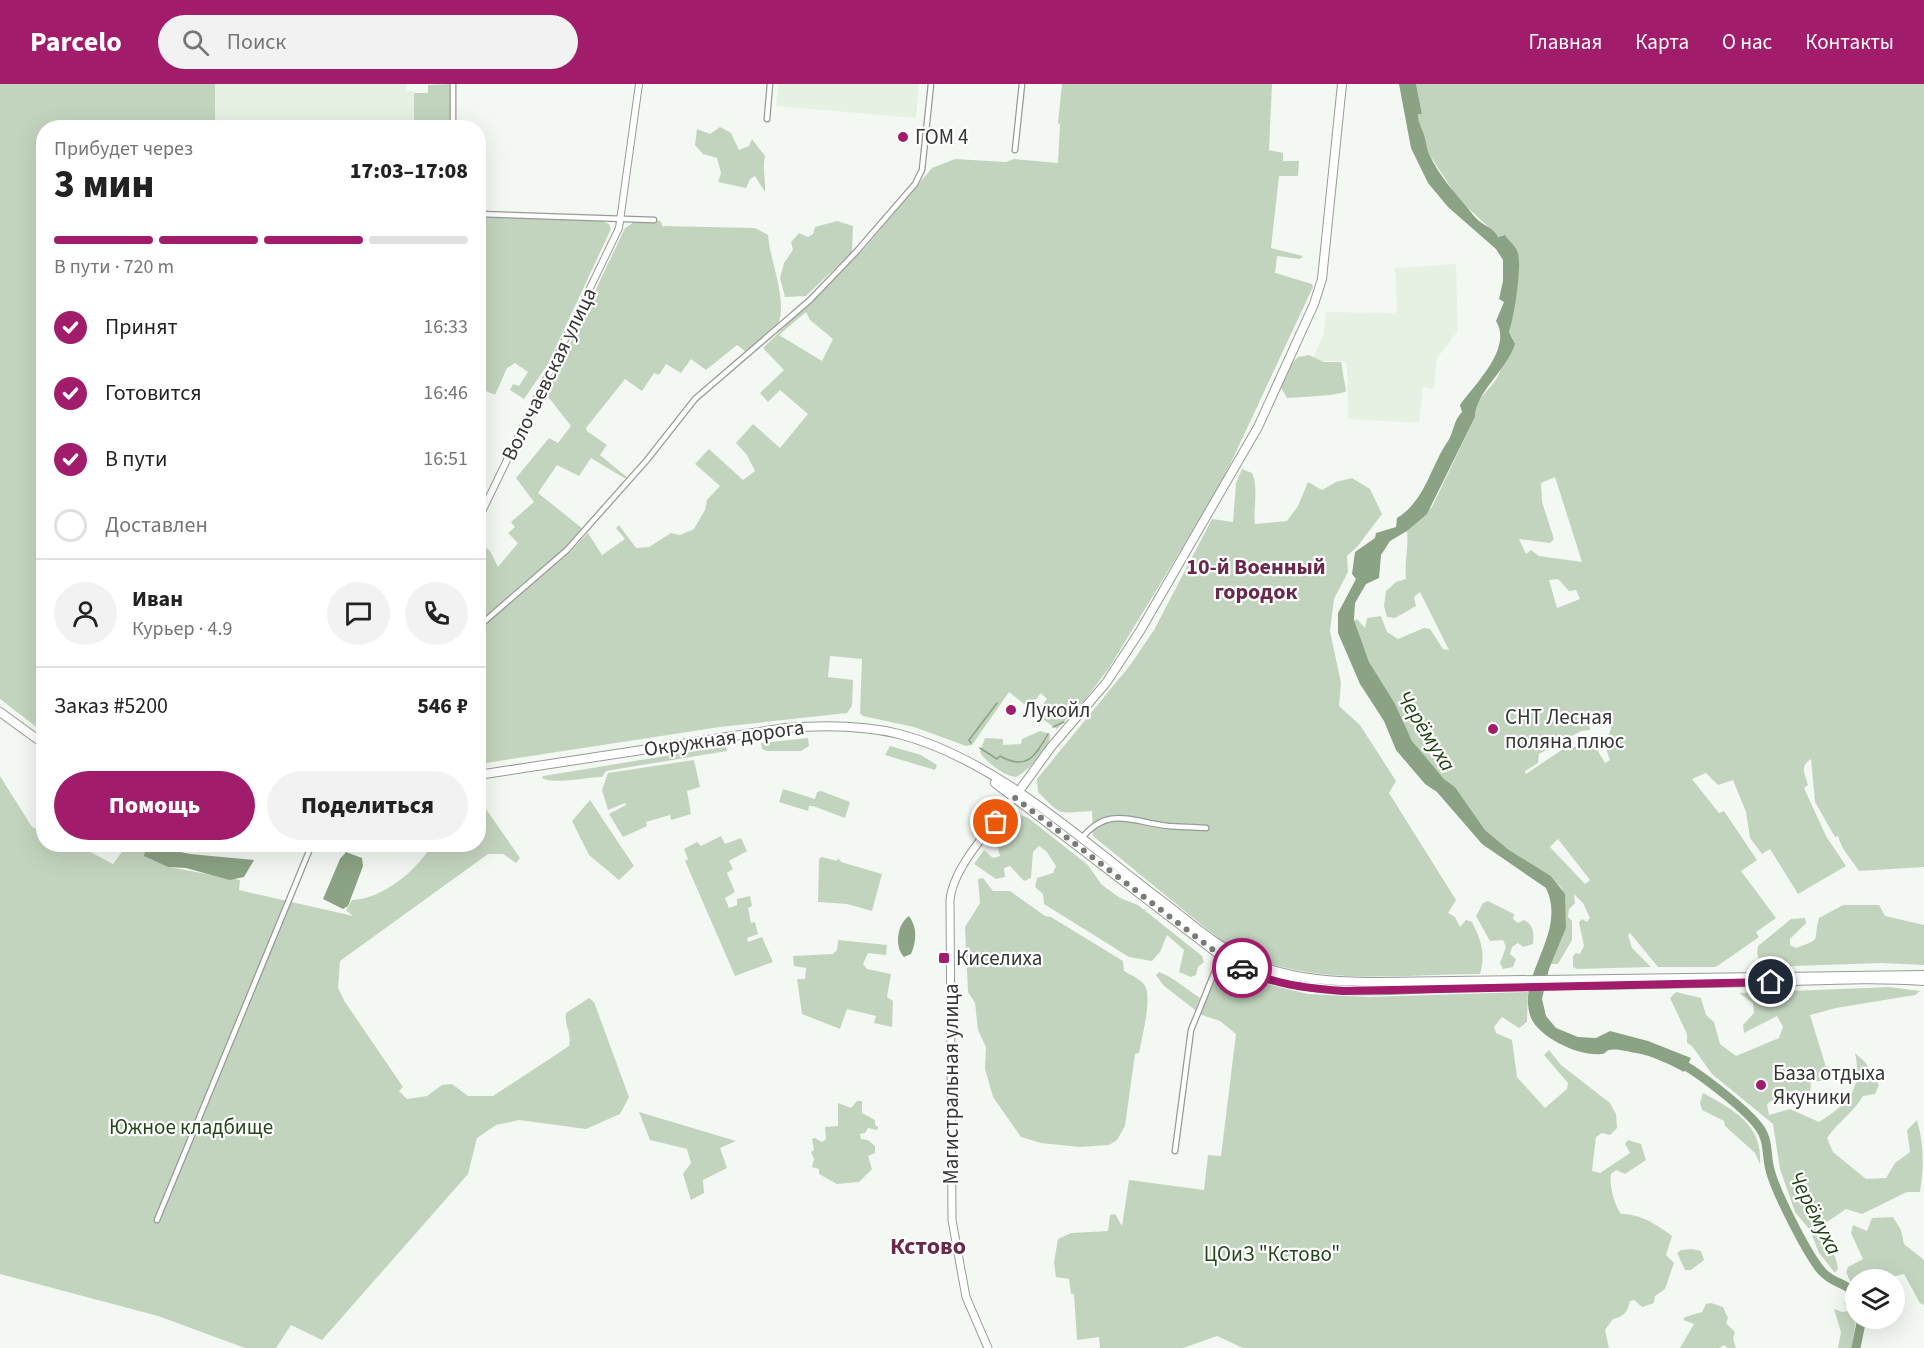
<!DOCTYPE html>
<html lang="ru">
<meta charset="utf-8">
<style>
:root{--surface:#fff;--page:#f2f2f2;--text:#222;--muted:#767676;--line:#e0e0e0;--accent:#a11d6b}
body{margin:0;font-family:"Source Sans 3",sans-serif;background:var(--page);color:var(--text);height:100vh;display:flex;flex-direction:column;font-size:22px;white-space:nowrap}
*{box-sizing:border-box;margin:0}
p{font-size:20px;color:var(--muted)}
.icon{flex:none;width:33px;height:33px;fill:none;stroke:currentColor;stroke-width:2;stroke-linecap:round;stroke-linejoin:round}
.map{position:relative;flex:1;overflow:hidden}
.side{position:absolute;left:36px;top:36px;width:450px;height:732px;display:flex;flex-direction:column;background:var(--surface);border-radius:24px;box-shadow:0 6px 24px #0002}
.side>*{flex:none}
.controls{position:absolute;left:1845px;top:1185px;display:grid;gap:12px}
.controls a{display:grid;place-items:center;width:60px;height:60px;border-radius:50%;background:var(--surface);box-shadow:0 6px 24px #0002;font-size:30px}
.pin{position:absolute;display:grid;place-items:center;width:51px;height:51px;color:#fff;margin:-26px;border:3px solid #fff;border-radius:50%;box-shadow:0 2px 6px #0007}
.courier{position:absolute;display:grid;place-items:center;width:60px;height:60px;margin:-30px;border:4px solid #a11d6b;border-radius:50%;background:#fff;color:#222;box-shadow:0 2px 8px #0007}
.summary em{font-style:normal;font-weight:800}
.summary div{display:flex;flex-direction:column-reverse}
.summary{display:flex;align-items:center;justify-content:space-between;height:102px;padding:0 18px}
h1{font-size:39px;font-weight:800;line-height:45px}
.bar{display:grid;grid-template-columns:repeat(4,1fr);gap:9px 6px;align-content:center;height:72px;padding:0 18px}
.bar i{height:8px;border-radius:4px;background:var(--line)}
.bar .on{background:var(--accent)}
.bar p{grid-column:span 4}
.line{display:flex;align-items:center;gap:15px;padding:0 18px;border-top:2px solid var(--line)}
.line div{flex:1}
.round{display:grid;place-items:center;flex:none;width:63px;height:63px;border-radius:32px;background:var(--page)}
ol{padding:0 18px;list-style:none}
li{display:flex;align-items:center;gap:18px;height:66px}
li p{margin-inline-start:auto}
li .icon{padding:6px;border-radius:50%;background:var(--accent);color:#fff;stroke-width:4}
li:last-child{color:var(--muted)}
li i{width:33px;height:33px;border:3px solid var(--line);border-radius:50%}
.cta{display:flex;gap:12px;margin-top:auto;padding:12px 18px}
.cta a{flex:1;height:69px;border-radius:36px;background:var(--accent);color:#fff;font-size:24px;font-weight:800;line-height:69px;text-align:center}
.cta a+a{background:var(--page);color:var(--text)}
header{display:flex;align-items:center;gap:36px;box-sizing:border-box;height:84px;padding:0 30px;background:var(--accent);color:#fff}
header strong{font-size:28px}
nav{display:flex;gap:33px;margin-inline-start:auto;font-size:21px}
.search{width:420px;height:54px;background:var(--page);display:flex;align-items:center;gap:15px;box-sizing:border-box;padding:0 21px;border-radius:33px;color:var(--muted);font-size:22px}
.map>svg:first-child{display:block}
.built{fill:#e6f1e3}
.green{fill:#c3d4be;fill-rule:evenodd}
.water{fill:#8ba284}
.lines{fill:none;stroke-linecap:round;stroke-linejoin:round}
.stream{stroke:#8ba284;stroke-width:1.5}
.river{stroke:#8ba284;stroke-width:9}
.minor-casing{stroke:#969b95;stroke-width:7}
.tertiary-casing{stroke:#969b95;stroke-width:8}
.secondary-casing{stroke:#969b95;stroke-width:9}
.primary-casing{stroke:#969b95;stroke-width:10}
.minor{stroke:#fff;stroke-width:4.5}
.tertiary{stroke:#fff;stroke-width:6}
.secondary{stroke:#fff;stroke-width:7}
.primary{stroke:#fff;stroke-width:8}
.done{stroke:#787b76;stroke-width:6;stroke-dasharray:0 10.8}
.route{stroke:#a11d6b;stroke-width:8}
.poi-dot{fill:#a11d6b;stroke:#fff;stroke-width:2}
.labels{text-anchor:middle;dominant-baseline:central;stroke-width:4.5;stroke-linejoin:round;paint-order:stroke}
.poi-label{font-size:21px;fill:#353734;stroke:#fff;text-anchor:start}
.street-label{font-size:21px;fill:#353734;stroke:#fff}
.park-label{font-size:21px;fill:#244519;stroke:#fff}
.neighbourhood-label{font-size:22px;font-weight:bold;fill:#69294b;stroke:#fff}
.water-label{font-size:22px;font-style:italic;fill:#1e3e12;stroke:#fff}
.quarter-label{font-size:24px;font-weight:bold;fill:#69294b;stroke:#fff}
</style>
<header>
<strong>Parcelo</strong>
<div class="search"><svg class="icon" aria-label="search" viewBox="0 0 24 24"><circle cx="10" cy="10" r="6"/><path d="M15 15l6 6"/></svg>Поиск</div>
<nav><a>Главная</a><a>Карта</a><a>О нас</a><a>Контакты</a></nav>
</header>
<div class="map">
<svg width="1924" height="1264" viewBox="0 0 1924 1264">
<rect width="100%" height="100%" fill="#f3f9f2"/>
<path class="built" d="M215,0H407V7H414V35L421,36V43L218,44L215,39Z
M778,0H919L916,34L776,22Z
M1456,180L1458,247L1437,274L1434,305L1423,303L1419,339L1348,335L1347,280L1344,277H1312L1323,251L1326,228L1394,229L1397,226L1395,184Z"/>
<path class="green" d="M0,0H215V39L218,43H135L132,39L126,37L121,43L44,44L43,648L0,615Z
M451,0V43H421V36H414V9H428V1Z
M1062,0H1272L1269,66L1283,69V77H1299L1298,92H1279L1271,164L1303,172L1300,175L1277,172L1275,189L1312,200L1313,203L1221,400L1109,584L1084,617L1057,645L1035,630L1047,615L1041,609L1029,624L1009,608L972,661L966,662L914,643L863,632L860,629L862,575L830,572L828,593L853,596L852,622L847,629L720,643L479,680L478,547L569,469L588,449L602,471L625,455L616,444L619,441L636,464L649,463L671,449L680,451L694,445L705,426L707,416L720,402L695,380L709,365L743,396L755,387L747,371L736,359L753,340L780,364L808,330L780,306L768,318L760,309L784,286L763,264L864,165L932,84L955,75L1006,78L1014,75L1058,79L1060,40L1058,39ZM806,228L810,236L833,255L822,277L779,251Z
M1416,0H1924V783L1859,787C1851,774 1842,767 1838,752L1835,753L1815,718L1811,675C1799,683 1805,689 1808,701L1804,704L1826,752L1846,782L1798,810L1770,765L1762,770L1750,754L1746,728L1733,696L1718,701L1706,689L1692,695L1719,729L1724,727L1757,776L1741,787L1776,834L1756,848L1759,853L1716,883H1658L1630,849L1628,851L1632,864L1651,883L1577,885L1573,883V872L1576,869L1580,870L1584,862L1579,838L1582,835L1587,838L1590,834L1583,819L1574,810L1575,819L1569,825L1568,833L1572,837V856L1558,880H1551L1566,844L1562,805L1551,792L1509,766L1485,746L1455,703L1444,695L1416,664L1369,578L1354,537L1357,535L1365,544L1367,534L1381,532L1387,548L1398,555L1424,544L1430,545L1443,565L1449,566L1420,508L1414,513L1416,522L1395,534L1387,533L1384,522L1386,507L1396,498L1406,495C1404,478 1409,464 1407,447L1432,423L1475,333C1475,313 1490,307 1498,292C1504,280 1508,267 1513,255L1509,248C1513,237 1522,181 1518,170C1516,163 1508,157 1504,151L1498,153C1494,148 1466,121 1461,119L1429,70L1417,34L1418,30H1422ZM1555,393L1582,478L1539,472L1531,466L1526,470L1519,455L1550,459L1554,455L1542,418L1541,399ZM1558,495L1569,507L1576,506L1580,515L1557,524L1549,496ZM1597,628L1608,629L1614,635L1608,653L1610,659L1605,662L1610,676L1605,679L1591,655L1573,664L1569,661L1526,690L1525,687L1538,679L1539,670L1581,647L1590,646L1589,636ZM1558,755L1590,796L1585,800L1550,763Z
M720,43L731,49L739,66L749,62L752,55L765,72C762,85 766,95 765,108L755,92L750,95L746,104L718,98L721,89L717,74L703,70L695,61L697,45L710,50Z
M479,132L602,137L609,140L611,145L548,280L524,315L510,306L513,300L519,302L528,288L515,279L507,284L495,311L486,307L479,315Z
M661,137L662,142L755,144L768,151C770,177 788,217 778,240L746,268L737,261L706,286L691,275L681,289L666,280L659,291L654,289L642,307L625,295L586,344L587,347L607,361L600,371L628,394H624L591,374L579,392L557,381L538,409L583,445L561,468L479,539V458L490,467L498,483L518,459L508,449L515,443L511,438L534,418L516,394L549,354L558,359L571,342L546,310L625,144L634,138Z
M837,137L853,142L852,168L806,212L785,213L780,194L784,179L793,166L791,158L799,149L808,153L813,150L815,143Z
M1309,271L1324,278H1341L1346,307C1339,312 1299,313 1287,314L1281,303L1291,280L1298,273Z
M1242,385L1252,389C1259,405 1253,422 1255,440L1287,437L1298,422L1308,398L1322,406L1336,398L1352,394L1370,405L1382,430L1357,463L1347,472L1348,488L1334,515L1330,547L1341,599L1339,622L1360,641L1396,697L1389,709L1456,816L1448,829L1455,833L1460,843L1466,836L1472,838C1481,856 1486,870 1480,890C1400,890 1310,904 1236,866C1221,857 1206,844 1192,833C1159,806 1126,779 1093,752L1092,727C1057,728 1065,735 1038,708L1037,695L1131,580L1154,546L1212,435L1233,438L1236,399Z
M1040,647L1050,650C1052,663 1028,687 1016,693C1004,692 986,678 980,668L985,654L1003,655V661L1021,660L1022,655Z
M808,654L809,662L801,667H767L762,665L761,659Z
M726,662L727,667L606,687L602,693C586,693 554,701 542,694L543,692Z
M890,662L921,671L937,681L935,686L885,671Z
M694,676L700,703L687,707L691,730L671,736L670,731L646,738L647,742L623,753L609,730L626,721L625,719L608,726L602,706L608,689Z
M0,692L32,743L43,748L44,760L77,761L113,780L127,761H147L145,772L168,783L240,796L239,806L353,832L346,826L352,816C383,815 417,786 432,761L478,760L479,715L520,774L516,779L503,770H488L340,877L338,904L345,918L403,1003L399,1007L407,1015L427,1012L442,1001L452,1000L468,1012H493L569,962C572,949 564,942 566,929L589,914L594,918L629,1013L620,1030L586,1045L519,1036L496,1041L477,1054L468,1090L322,1256L291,1241L276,1264H245L158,1232L0,1190Z
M783,705L815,715L817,708L821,707L850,718L845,734L813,722H809L808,727L779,718Z
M590,716L634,782L619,796L589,771L572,737Z
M1018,731L1027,733L1088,781L1101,800L1120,814L1138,821L1202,872L1204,878L1198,883L1196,891L1191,893L1179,888L1184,866L1167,851L1160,868L1152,877L1129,873L1044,820L1043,810L1035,803L1037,794L1053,789L1056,782L1046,767L1039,762L1033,768L1031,794L1024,797L1010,782L1004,784L1005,793L996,795L974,780L984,766L993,774L1000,772C994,752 999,740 1018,731Z
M721,752L725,760L741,754L747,767L729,777L733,785L727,789L735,808L725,814L729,824L737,821V815L750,812L752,822L748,824L751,839L755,838L758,850L747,854L748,858L762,853L773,878L735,892L685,777L688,775L684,765L697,758L701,762Z
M822,773L837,777L838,774L841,778L882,790L872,827L847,820L818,818L819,775Z
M983,794L993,807H1010L1045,832L1051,833L1123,877L1124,887C1130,891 1144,896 1146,904C1151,919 1142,953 1139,969L1135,970L1125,1042L1117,1056L1109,1061L1080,1063L1041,1059L1021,1053L993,1013L985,985L986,963L978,946L975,919L968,908L965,843L980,819L978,795Z
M1488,817L1514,830L1513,835L1518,839L1524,836C1534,841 1534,850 1533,860L1523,863L1518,859L1512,863L1510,870L1516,875L1513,883L1503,885L1500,879L1506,863L1503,856L1490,857L1476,832L1483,819Z
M1843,821H1879L1885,832L1924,841V881L1882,879L1761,883L1757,869L1758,862L1791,835L1805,834L1806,839L1790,855V861L1796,864C1824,854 1812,858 1819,834Z
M838,856L887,861L886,871L868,869L863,880L867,885L891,890L887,913L893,917L892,943L874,939L876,932L847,925L840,945L802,930L797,895H805L806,884L794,882L793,872L833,870L837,866Z
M1221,885L1250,896L1308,910L1369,913L1528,908L1527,938L1519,944L1502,933L1494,943L1496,949L1512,956L1517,993L1545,1024L1567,1005L1568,999L1544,971L1549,966L1561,981L1610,1019L1616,1030L1617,1044L1610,1051L1602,1049L1596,1053L1592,1087L1600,1089L1630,1069L1625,1060L1628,1056L1641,1060L1646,1076L1625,1090L1616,1086L1611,1090C1609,1101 1614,1120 1621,1130C1639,1129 1658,1141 1672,1152L1666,1171L1674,1179L1665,1205L1655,1212L1654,1219L1642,1223L1634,1216L1630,1217C1628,1228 1623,1233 1613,1235L1605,1246L1609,1264H1243L1217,1252L1183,1264H1100L1099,1253L1077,1256L1074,1210H1071L1069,1195L1056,1193L1054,1178L1058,1155L1071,1149L1108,1147L1110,1131L1115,1130L1122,1142L1129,1096L1204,1106L1208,1071L1221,1072L1236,950L1220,937L1199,930Z
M1159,888C1175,894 1186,905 1200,914L1195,926L1163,901L1156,891Z
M1889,903L1920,907L1915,911L1836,924L1810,931L1830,996L1811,998L1810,1011L1796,1006L1780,1011L1767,1020L1769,1031L1790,1025L1819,1038C1848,1020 1863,1005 1855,969L1865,978L1879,1001L1875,1010L1863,1012C1853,1029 1838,1038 1827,1054L1833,1068L1866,1095L1886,1094L1895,1079L1910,1068L1907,1046L1917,1036C1924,1060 1924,1083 1920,1108H1907L1862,1130L1846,1125L1824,1140C1825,1157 1836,1167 1838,1185L1835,1189L1819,1169L1810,1146L1795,1128L1780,1085L1773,1040L1712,990L1692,962L1687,959V950L1670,914L1676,908L1701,914L1706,931L1714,938L1720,960L1736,972L1779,954L1783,943L1777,932L1744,949L1743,941L1754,929L1753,919L1739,909Z
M1703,1009C1734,1026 1763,1041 1760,1080L1755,1069L1725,1042L1724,1037L1702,1026L1700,1019Z
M857,1017H862V1029L875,1036V1041L878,1043L877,1046L868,1044L865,1049L860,1050L861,1055L868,1056L875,1062V1069L868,1072L872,1085L859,1098L837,1100L819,1090V1085L812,1083L814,1075L811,1068L814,1066L812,1055L815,1054L822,1058L826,1055L825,1043L838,1042V1019L851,1024Z
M639,1028L736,1057L720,1064L727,1084L703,1096L704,1109L691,1116L683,1090L691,1079L687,1065L650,1056Z
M1893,1133L1901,1146L1904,1160L1924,1176V1221L1920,1219L1904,1190L1882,1195L1856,1196L1855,1200L1851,1199L1846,1188L1848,1183L1863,1175L1851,1149L1853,1141L1867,1147L1872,1134Z
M1692,1165L1701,1167L1704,1176L1691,1186H1685L1677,1169L1681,1166Z
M1851,1215L1856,1235L1852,1264H1838L1841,1248L1834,1225L1842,1228L1848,1227L1844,1219Z
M1711,1219L1723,1223L1728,1234L1726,1239L1735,1248L1733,1254L1736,1264H1727L1725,1261L1719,1264H1680L1694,1240L1683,1236L1685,1233L1702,1228L1706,1220Z"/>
<path class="water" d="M1399,0H1416L1422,30H1418C1418,37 1420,41 1423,48C1426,55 1426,63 1429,70C1440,94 1459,113 1474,132C1481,141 1493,143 1498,153L1505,151C1509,158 1515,160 1518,169C1522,183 1514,235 1509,248L1515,260C1506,287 1475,309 1475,333L1427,430L1407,447L1390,457L1381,471L1379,494L1366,500L1355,519L1354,536L1369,578L1395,620L1412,657L1444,695L1455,703L1485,746L1509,766L1551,792L1565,810L1566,844L1549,885L1542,915L1546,932L1556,944L1578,953L1596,954L1610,947L1648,957L1691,974L1684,988C1669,980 1653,972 1636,969C1630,968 1616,964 1609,966C1606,967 1605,970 1602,970C1580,973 1540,954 1531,934C1515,892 1568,850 1546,804L1482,760L1437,708L1425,700L1396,666L1384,637L1360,600L1338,549V529L1356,495L1352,490L1355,468L1375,454L1376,449L1396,443L1397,434C1426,416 1430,383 1448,357C1454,348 1453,337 1462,328L1460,321C1475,300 1513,264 1496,237L1504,218L1499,215L1503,197V176L1496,165L1448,123L1428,99L1411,64Z
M147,761L190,770L254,776L244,793L230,796L186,784L168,783L144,772Z
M346,768L362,774L363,782L348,822L343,825L323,815L340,775Z
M909,832C917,843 917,856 911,870L904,873C894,863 897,840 909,832Z"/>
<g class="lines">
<path class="stream" d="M1053,643L1064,638
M971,659L969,656L997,619
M980,664L997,675L1000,672C1026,687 1035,673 1048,650"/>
<path class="river" d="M1677,977C1698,988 1745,1024 1759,1043C1769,1056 1766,1071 1770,1086C1776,1109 1805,1165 1819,1184C1830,1199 1847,1199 1856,1210
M1856,1264L1862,1234"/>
<g class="minor-casing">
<path id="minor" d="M767,35L770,0
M453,44V0
M1015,66L1022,0
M478,130L654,136
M478,543L567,466L647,376L695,315L810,216L857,167L915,100L922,86L931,0
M1081,755C1108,721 1132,738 1168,742C1180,743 1193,743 1206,744
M1175,1067L1191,946L1221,872
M157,1136L312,760"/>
</g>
<g class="tertiary-casing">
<path id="tertiary" d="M478,436L619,144L639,0"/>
</g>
<g class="secondary-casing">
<path id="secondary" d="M988,1264L966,1213L952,1136L950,816C953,782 994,741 1014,713"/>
</g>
<g class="primary-casing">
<path id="primary" d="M0,628L44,660
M478,691L786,644C824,641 862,641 899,650C995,675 1080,755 1158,814C1188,836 1217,864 1251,878C1292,896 1336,898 1380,898L1924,891
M995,699L1221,872C1310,922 1390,903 1487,902C1577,901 1666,900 1756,898C1811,897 1868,893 1924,897
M1017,710L1051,663L1106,599L1140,547L1258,343L1314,220L1322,195L1342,0"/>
</g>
<use href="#minor" class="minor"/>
<use href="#tertiary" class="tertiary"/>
<use href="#secondary" class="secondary"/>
<use href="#primary" class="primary"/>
</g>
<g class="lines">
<path class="done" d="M996,738L1014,713L1221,872L1242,884"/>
<path class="route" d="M1242,884C1272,901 1309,904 1343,907L1771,898"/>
</g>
<g class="poi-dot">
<circle cx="903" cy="53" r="6"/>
<circle cx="1011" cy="626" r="6"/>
<circle cx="1493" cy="645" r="6"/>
<rect x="938" y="868" width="12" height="12" rx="3"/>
<circle cx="1761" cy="1001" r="6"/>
</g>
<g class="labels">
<g class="poi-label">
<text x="915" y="53">ГОМ 4</text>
<text x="1023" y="626">Лукойл</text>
<text x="1505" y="633">СНТ Лесная<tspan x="1505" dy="24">поляна плюс</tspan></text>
<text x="956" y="874">Киселиха</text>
<text x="1773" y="989">База отдыха<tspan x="1773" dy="24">Якуники</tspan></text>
</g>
<g class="street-label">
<text transform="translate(549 290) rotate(-64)">Волочаевская улица</text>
<text transform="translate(724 654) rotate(-8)">Окружная дорога</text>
<text transform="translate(951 1000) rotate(-90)">Магистральная улица</text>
</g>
<g class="park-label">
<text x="191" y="1043">Южное кладбище</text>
<text x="1272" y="1170">ЦОиЗ "Кстово"</text>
</g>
<g class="neighbourhood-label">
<text x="1256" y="483">10-й Военный<tspan x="1256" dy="25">городок</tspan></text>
</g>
<g class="water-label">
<text transform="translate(1426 647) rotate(58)">Черёмуха</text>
<text transform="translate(1815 1129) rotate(63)">Черёмуха</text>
</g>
<g class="quarter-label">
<text x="928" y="1162">Кстово</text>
</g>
</g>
</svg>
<div class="controls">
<a><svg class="icon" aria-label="layers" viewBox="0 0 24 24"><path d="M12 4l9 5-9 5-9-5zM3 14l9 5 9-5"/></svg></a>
</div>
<div class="pin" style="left:996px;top:738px;background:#ea580c"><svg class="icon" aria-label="bag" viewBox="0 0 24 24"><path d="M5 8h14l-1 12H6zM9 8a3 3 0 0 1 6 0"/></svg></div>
<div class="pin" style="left:1771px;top:898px;background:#1f2937"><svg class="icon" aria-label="home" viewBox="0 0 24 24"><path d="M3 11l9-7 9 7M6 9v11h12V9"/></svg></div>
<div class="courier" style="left:1242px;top:884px"><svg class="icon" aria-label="car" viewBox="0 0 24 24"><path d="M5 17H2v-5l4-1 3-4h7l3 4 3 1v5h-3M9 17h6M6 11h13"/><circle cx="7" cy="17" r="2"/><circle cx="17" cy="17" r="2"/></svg></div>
<section class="side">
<div class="summary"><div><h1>3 мин</h1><p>Прибудет через</p></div><em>17:03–17:08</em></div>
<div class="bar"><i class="on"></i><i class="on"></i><i class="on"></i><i></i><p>В пути · 720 m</p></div>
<ol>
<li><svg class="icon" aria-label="check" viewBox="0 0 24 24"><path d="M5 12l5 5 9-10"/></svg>Принят<p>16:33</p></li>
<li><svg class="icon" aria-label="check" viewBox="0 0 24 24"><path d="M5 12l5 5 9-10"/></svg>Готовится<p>16:46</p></li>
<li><svg class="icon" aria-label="check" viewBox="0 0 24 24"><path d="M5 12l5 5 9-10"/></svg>В пути<p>16:51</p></li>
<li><i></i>Доставлен</li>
</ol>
<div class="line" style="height:108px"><a class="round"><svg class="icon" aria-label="person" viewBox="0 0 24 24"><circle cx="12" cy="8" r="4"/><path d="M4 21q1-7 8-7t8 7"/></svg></a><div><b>Иван</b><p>Курьер · 4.9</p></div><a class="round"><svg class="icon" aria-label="chat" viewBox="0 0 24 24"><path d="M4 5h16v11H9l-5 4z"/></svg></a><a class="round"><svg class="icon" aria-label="phone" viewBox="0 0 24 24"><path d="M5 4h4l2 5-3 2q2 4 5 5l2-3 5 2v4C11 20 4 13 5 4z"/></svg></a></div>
<div class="line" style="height:78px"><div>Заказ #5200</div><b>546 ₽</b></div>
<div class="cta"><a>Помощь</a><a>Поделиться</a></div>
</section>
</div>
